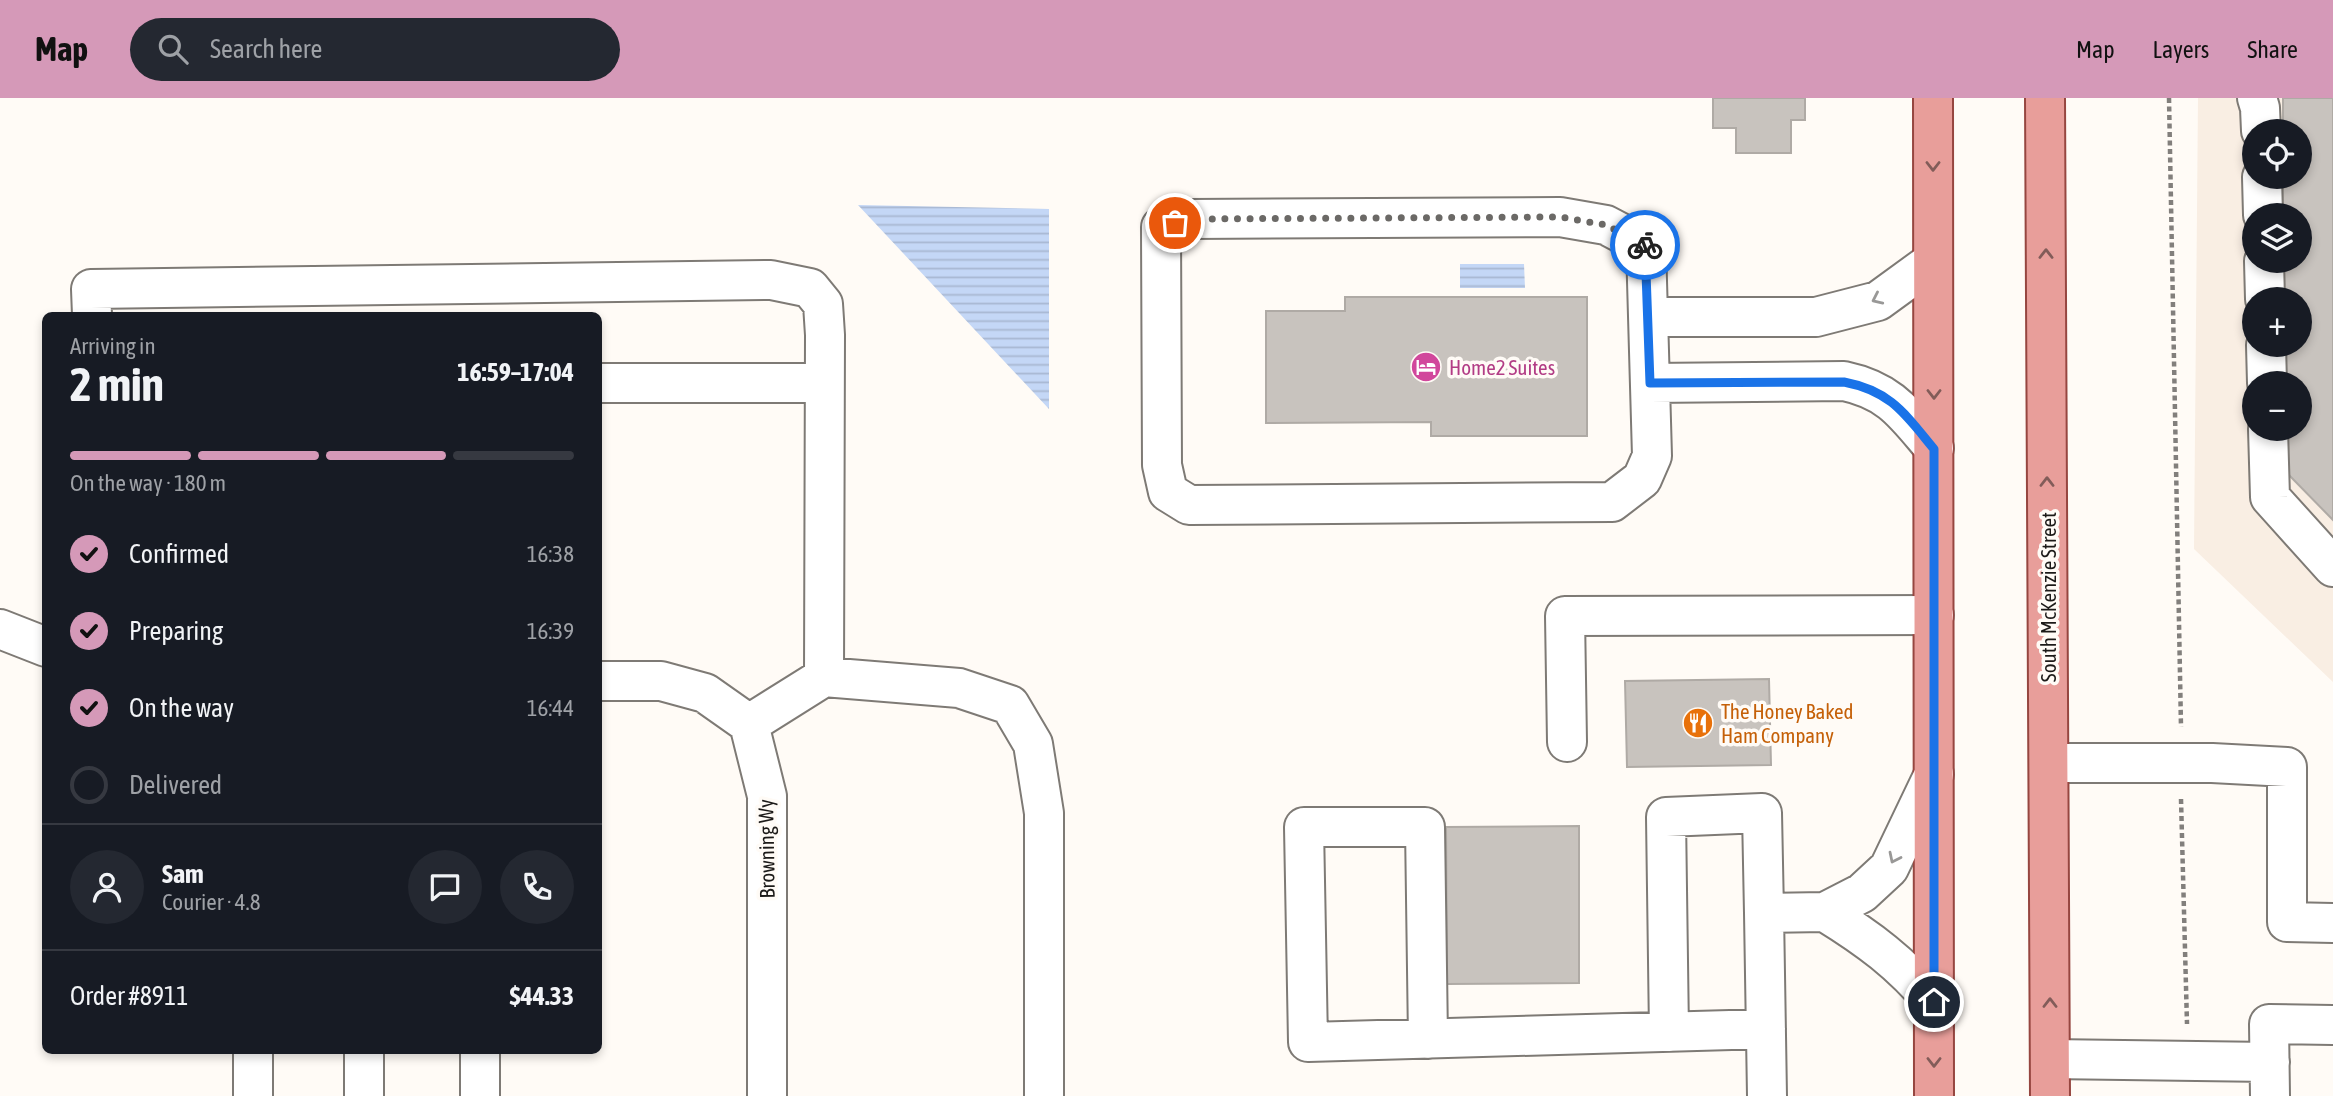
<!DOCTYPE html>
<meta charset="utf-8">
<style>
:root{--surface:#171b24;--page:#242831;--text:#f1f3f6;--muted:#9ea1a6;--line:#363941;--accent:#d599b8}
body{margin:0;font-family:"Asap Condensed",sans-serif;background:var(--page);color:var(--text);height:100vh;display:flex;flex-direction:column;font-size:26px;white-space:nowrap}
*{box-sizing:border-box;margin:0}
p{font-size:23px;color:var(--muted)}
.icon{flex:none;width:38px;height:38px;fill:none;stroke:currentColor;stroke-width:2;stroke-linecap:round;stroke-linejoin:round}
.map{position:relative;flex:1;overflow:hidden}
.panel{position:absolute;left:42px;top:214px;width:560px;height:742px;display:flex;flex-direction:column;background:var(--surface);border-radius:10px;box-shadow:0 4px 10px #0003}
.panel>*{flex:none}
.controls{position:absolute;left:2242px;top:21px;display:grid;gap:14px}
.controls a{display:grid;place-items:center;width:70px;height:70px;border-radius:50%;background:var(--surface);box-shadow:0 4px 10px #0003;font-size:35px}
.pin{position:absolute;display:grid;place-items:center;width:60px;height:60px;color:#fff;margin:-30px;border:4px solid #fff;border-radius:50%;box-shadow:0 2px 7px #0007}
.courier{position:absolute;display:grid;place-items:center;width:70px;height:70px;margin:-35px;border:5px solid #1a73e8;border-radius:50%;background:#fff;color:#222;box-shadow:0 2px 9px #0007}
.headline em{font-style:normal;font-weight:700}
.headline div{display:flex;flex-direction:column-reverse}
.headline{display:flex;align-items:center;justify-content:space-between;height:119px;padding:0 28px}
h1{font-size:46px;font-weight:700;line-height:52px}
.bar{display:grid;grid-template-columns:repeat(4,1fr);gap:10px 7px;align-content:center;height:84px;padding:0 28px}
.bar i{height:9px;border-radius:5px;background:var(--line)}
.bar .selected{background:var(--accent)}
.bar p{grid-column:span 4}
.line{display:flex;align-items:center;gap:18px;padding:0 28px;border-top:2px solid var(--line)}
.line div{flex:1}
.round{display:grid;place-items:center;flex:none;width:74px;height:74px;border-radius:37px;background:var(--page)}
ol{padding:0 28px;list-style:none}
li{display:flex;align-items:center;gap:21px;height:77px}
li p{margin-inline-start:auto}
li .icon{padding:7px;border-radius:50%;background:var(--accent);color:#111;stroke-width:4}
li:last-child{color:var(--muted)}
li i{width:38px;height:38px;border:4px solid var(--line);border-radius:50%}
header{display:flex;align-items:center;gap:42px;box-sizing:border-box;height:98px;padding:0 35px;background:var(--accent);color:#111}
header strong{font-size:33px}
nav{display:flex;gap:38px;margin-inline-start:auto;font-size:24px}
.search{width:490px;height:63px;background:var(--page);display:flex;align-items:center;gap:18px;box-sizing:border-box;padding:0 24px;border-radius:38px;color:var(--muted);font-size:26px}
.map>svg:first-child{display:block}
.built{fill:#f9eee3;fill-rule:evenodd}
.water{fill:url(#water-rules)}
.building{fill:#c8c3be;stroke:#afaaa5;stroke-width:2}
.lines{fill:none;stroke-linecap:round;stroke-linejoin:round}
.minor-casing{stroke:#7e7a75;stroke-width:42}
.major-casing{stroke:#964640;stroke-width:42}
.path{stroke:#827f7c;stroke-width:4.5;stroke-dasharray:5 3.5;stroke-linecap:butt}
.minor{stroke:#fff;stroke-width:38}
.major{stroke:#e89e9a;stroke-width:38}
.oneway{stroke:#825c59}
.oneway2{stroke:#999897}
.done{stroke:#6b6966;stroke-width:7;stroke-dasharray:0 12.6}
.route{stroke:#1a73e8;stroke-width:9}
.labels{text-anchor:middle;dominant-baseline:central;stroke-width:7;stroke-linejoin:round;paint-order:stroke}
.hotel-label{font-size:21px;fill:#b23c85;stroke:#fffbf6;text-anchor:start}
.street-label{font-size:21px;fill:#1c1a18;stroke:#fffbf6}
.food-label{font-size:21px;fill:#c56008;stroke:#fffbf6;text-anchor:start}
</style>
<header>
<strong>Map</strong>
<div class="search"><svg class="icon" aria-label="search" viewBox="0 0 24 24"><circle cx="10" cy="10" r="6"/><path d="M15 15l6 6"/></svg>Search here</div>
<nav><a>Map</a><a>Layers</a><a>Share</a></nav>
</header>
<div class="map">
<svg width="2333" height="998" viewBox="0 0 2333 998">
<defs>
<pattern id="water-rules" width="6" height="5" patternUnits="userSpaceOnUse" patternTransform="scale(1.75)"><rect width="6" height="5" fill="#c4d7f6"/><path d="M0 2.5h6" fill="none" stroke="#a8b8d2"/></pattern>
</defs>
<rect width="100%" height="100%" fill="#fffbf6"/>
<path class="built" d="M2198,0H2333V584L2194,451ZM2254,33H2300V79H2254ZM2254,117H2300V163H2254ZM2254,201H2300V247H2254ZM2254,285H2300V331H2254Z"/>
<path class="water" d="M858,107L1049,111V311Z
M1460,166H1524L1525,190H1460Z"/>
<path class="building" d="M1713,0H1805V22H1791V55H1736V30H1713Z
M2283,0H2333V422L2284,372V331H2300V285H2284L2283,247H2300V201H2283V163H2300V117H2283V79H2300V33H2283Z
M1345,199H1587V338H1431V324L1266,325V213H1345Z
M1769,581L1771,667L1627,669L1625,583Z
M1579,728V885L1447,886L1446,729Z"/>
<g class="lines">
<g class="minor-casing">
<path id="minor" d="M2257,0L2260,10L2261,33
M2262,79L2263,117
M1560,119L1606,127L1646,148L1652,358L1642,381L1612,404L1189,407L1168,394L1162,367L1161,129L1190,121Z
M2264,163L2265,201
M92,217L91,191L771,182L810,190L823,206L825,237L824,579L749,626
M1648,219H1816L1878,203L1933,163
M2266,247L2267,285
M598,285H824
M1650,285L1844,283C1891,293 1905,316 1934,350
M2268,331L2270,399L2333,469
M0,531L46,549
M824,579L959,590L1010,607L1033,646L1044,715V998
M598,583H661L705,595L749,626L767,698V998
M1567,644L1565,518L1934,517
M2049,665H2212L2287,669V824L2333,825
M1934,676L1889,770L1862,795L1825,814C1869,841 1901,865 1934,904
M1669,934L1666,719L1762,715L1764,815
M1428,941L1425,729H1304L1308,944L1766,931
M253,952V998
M2050,961L2270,964
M364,998V952
M480,998V952
M1767,998L1764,815L1825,814
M2270,998L2269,926L2333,927"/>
</g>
<g class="major-casing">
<path id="major" d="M1933,0L1934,998
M2045,0L2050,998"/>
</g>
<path class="path" d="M2169,0L2181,629
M2181,701L2187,926"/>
<use href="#minor" class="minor"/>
<use href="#major" class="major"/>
</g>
<defs><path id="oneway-chevron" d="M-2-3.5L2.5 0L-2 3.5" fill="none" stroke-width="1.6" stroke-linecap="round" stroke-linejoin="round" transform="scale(1.75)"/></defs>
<g class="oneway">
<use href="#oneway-chevron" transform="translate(1933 68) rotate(90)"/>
<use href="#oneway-chevron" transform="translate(2046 156) rotate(-90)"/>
<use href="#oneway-chevron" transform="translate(1934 296) rotate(90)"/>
<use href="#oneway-chevron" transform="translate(2047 384) rotate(-90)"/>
<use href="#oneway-chevron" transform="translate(2050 905) rotate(-90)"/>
<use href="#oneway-chevron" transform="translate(1934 964) rotate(90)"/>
</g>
<g class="oneway2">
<use href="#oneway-chevron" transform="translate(1877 201) rotate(155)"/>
<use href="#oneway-chevron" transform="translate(1894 760) rotate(116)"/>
</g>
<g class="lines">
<path class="done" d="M1175,125L1190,121L1560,119L1606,127L1645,147"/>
<path class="route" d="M1645,147L1650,285L1844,284C1891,293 1905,316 1934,351V904"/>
</g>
<defs>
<g id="hotel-disc" transform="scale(1.575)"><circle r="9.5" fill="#d1479c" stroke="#fffbf6"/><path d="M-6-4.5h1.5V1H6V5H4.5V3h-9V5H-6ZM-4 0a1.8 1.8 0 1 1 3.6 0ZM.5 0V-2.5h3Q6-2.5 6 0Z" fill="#fff"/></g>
<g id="restaurant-disc" transform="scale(1.575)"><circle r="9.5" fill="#e8710a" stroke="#fffbf6"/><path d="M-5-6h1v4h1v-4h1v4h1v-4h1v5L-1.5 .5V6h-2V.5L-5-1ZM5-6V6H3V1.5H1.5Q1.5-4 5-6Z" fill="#fff"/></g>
</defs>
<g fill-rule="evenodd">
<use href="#hotel-disc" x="1426" y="269"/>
<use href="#restaurant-disc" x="1698" y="625"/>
</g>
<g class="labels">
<g class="hotel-label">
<text x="1449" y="269">Home2 Suites</text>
</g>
<g class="street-label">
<text transform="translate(2048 499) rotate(-90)">South McKenzie Street</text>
<text transform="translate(766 751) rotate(-91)">Browning Wy</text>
</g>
<g class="food-label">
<text x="1721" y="613">The Honey Baked<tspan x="1721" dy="24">Ham Company</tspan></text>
</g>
</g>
</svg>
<div class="controls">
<a><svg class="icon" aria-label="locate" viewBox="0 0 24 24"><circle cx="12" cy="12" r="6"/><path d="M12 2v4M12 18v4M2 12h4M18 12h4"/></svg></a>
<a><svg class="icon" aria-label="layers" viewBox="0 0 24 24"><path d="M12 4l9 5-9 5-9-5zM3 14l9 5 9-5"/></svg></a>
<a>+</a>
<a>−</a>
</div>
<div class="pin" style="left:1175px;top:125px;background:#ea580c"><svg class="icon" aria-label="bag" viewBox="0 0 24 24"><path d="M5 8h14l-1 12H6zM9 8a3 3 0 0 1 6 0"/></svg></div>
<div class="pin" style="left:1934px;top:904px;background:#1f2937"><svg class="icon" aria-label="home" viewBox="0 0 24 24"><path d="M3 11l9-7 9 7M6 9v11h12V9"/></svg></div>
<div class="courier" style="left:1645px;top:147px"><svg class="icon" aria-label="bike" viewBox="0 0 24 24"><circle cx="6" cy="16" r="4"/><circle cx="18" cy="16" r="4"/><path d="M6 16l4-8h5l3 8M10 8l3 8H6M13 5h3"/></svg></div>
<section class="panel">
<div class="headline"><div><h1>2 min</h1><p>Arriving in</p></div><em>16:59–17:04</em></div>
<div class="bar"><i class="selected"></i><i class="selected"></i><i class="selected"></i><i></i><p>On the way · 180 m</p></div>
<ol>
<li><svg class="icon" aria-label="check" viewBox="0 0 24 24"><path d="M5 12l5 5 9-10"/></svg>Confirmed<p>16:38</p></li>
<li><svg class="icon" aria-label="check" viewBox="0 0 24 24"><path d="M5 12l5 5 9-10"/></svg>Preparing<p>16:39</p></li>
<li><svg class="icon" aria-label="check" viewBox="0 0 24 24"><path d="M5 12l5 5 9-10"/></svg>On the way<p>16:44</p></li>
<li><i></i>Delivered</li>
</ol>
<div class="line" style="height:126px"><a class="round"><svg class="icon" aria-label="person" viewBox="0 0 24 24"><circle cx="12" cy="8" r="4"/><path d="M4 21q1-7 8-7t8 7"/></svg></a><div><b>Sam</b><p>Courier · 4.8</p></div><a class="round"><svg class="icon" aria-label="chat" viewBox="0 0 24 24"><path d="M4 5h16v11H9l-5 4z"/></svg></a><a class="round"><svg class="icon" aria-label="phone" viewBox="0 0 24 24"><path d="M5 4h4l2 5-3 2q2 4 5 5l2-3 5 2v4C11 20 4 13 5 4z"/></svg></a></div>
<div class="line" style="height:91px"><div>Order #8911</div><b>$44.33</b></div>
</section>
</div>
